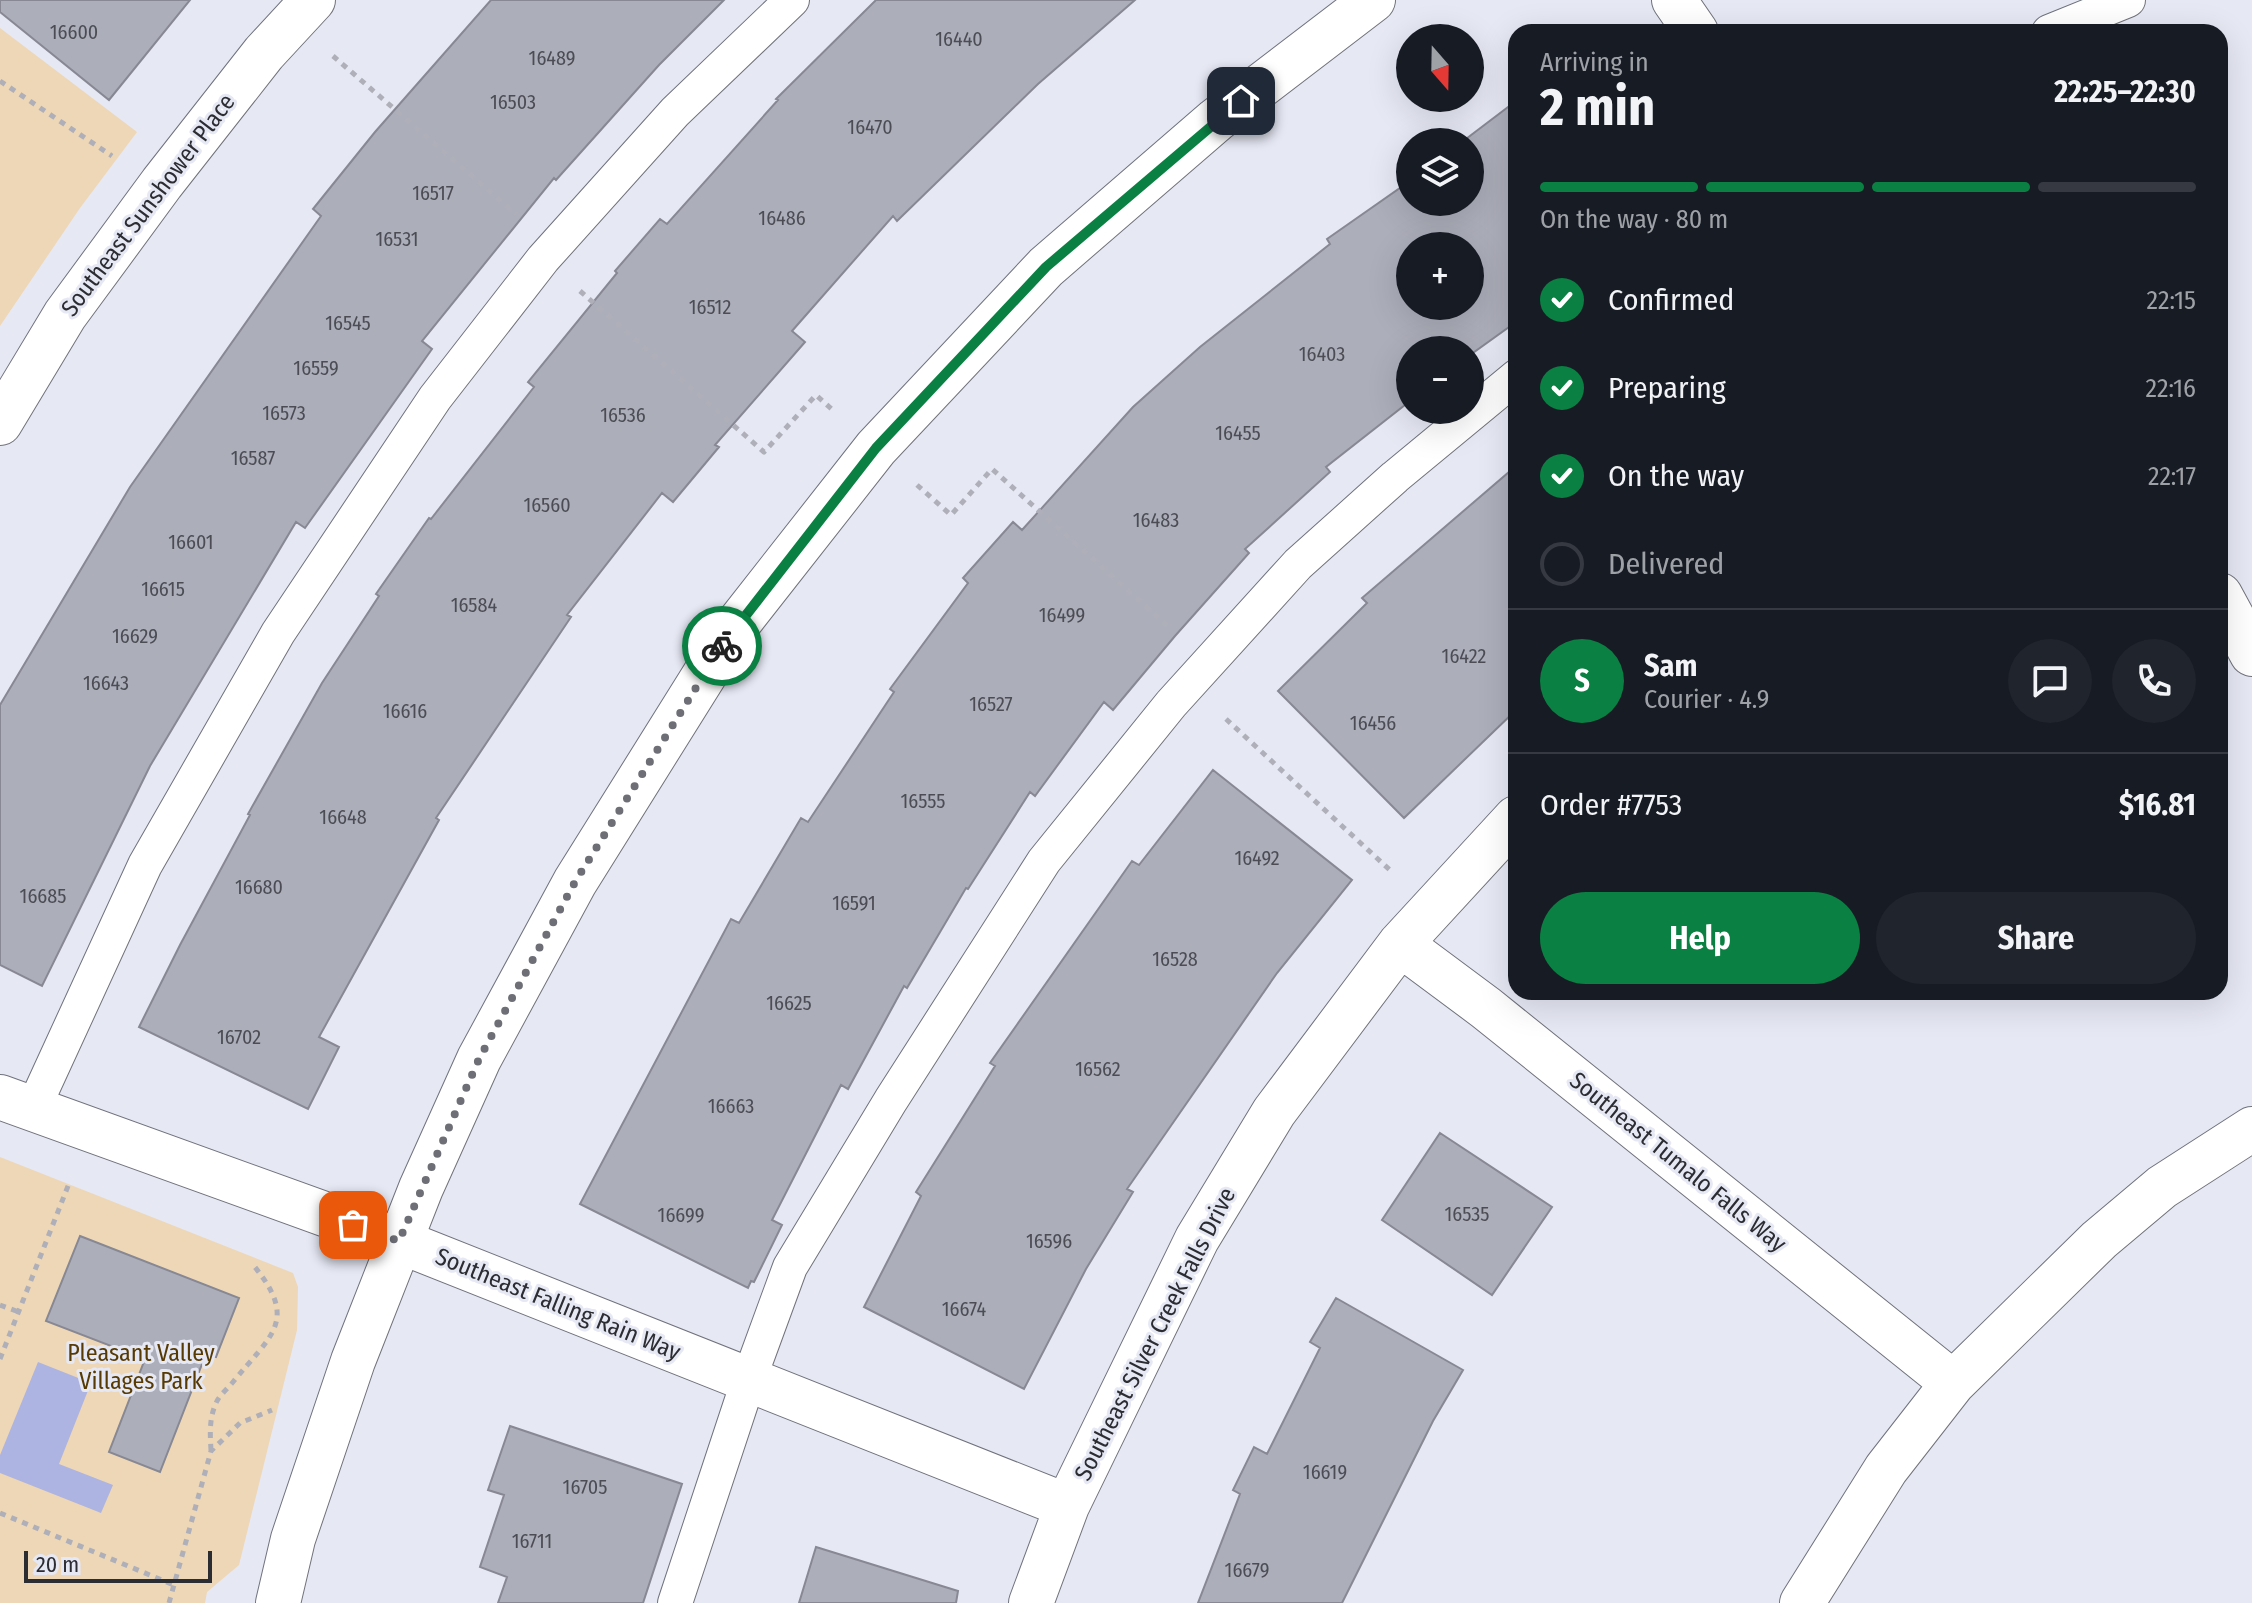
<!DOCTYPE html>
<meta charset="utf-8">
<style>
:root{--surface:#171b24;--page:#20242c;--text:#f1f3f6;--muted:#9ea1a6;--line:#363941;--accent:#0b8043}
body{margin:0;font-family:"Fira Sans Condensed",sans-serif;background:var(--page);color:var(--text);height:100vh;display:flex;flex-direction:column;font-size:30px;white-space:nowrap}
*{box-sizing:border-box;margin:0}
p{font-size:26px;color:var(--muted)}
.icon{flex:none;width:44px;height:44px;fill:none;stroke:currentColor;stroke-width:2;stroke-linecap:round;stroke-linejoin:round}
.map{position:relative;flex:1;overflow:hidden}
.details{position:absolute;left:1508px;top:24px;width:720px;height:976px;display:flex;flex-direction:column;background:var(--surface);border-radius:24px;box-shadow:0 8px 32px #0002}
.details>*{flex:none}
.needle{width:52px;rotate:160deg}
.buttons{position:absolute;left:1396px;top:24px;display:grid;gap:16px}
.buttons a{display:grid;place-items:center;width:88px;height:88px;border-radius:50%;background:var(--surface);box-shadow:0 8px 32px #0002;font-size:40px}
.scale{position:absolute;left:24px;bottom:20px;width:188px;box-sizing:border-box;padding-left:8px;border:4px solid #2c2d32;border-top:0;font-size:22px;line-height:28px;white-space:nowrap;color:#2c2d32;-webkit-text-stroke:6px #e6e8f4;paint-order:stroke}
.pin{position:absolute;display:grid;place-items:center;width:68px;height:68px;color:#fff;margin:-34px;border-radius:16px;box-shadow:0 4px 12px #0006}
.courier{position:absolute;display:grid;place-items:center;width:80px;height:80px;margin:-40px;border:6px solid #0b8043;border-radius:50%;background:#fff;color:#222;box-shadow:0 2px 10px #0007}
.overview em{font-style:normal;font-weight:700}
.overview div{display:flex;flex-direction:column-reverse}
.overview{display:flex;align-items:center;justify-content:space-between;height:136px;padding:0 32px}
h1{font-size:52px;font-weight:700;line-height:60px}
.bar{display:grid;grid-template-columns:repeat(4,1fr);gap:12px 8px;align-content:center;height:96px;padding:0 32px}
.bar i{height:10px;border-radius:6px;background:var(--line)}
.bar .on{background:var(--accent)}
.bar p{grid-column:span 4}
.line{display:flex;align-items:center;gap:20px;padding:0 32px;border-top:2px solid var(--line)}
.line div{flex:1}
.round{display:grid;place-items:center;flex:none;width:84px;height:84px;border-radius:42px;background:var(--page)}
ol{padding:0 32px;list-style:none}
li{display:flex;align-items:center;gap:24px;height:88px}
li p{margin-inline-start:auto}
li .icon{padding:8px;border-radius:50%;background:var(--accent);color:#fff;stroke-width:4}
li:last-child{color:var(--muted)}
li i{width:44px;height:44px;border:4px solid var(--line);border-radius:50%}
.action{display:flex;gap:16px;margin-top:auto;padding:16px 32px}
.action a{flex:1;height:92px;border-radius:48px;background:var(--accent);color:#fff;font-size:32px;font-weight:700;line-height:92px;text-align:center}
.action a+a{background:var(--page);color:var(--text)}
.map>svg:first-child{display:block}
.green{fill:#eed7b6}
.water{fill:#aeb4e1}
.building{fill:#acaeba;stroke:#878893;stroke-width:2;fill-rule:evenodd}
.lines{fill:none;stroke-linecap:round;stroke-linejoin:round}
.service-casing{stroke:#70727c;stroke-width:36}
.minor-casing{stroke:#70727c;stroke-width:46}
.tertiary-casing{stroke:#70727c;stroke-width:46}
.path{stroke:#aeafb9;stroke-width:5;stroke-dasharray:6 6;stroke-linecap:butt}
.service{stroke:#fff;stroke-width:34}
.minor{stroke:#fff;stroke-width:44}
.tertiary{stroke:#fff;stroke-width:44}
.done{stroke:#6d6e76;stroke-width:8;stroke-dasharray:0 14.4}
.route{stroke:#0b8043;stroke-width:10}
.labels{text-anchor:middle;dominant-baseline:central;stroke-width:6;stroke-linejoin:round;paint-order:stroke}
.number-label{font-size:20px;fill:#4c4d54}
.street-label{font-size:24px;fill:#2c2d32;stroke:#e6e8f4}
.park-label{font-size:24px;fill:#573a03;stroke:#e6e8f4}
</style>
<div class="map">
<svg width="2252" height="1603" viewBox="0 0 2252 1603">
<rect width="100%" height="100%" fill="#e6e8f4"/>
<path class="green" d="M0,28L137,132L80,208L0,326Z
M0,1157L293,1273L298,1287L297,1330L239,1565L207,1592L205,1603H0Z"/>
<path class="water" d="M38,1362L91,1383L59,1464L113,1485L101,1513L0,1473V1455Z"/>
<path class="building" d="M0,0H190L109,100L0,12Z
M491,0H724L659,65L556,180L554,178L422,341L432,349L305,528L296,522L150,766L42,986L0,965V705L130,487L321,216L313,209L375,132Z
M876,0H1135L1038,84L897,221L893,216L792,331L805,342L715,445L719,447L673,502L662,493L567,615L571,617L436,818L439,820L319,1037L339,1047L308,1109L139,1027L180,945L250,815L248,814L322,683L379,596L376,594L429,518L431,519L534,387L528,382L617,273L615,271L660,219L667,224L778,100L776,99Z
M1516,101V322L1470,355V350H1410V401L1326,467L1330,472L1245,549L1249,553L1175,636L1113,710L1104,702L1035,796L1030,792L968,889L966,888L907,988L904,986L848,1089L841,1085L772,1220L782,1225L754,1282L751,1281L748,1288L580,1204L731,919L739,923L801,818L808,822L894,692L890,689L968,583L963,578L1013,522L1022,530L1133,407L1200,347L1330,244L1327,239L1410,181V202H1470V142H1462ZM1410,246H1470V306H1410Z
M1516,466V710L1404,818L1278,691L1367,603L1362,598Z
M1213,770L1352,880L1277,973L1127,1189L1133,1192L1086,1269L1024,1389L864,1307L921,1196L916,1192L995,1066L990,1063L1132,861L1139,865Z
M1440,1133L1552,1207L1492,1295L1382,1220Z
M80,1236L239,1298L216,1357L206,1354L160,1472L109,1452L145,1359L46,1321Z
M1336,1298L1463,1370L1433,1421L1342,1603H1198L1240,1494L1233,1490L1254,1447L1267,1454L1320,1348L1310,1342Z
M510,1426L682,1484L643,1603H498L507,1577L480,1567L504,1495L488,1490Z
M816,1547L958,1591L956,1603H799Z"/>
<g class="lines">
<g class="service-casing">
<path id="service" d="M2049,32L2128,0
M33,1109L145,865L278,633L435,398L543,259L675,112L792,0
M675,1603L749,1379L790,1267L891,1100L1044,861L1171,704L1298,564L1395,477L1516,377"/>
</g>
<g class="minor-casing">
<path id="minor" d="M1674,0L1696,32
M0,423L65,315L162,183L264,53L313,0
M2220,595L2252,654
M1400,944L1486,1008L1953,1383
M0,1097L399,1241L1067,1506
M1031,1603L1067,1506L1197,1239L1274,1112L1400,944L1516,818
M1802,1603L1886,1469L1953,1383L2099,1240L2162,1187L2252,1129"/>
</g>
<g class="tertiary-casing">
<path id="tertiary" d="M278,1603L293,1539L353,1361L421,1188L479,1059L575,882L730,634L876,448L1046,267L1216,120L1373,0"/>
</g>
<path class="path" d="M333,56L516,214
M0,81L112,156
M580,291L764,452L816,395L835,412
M917,485L951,515L992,469L1170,628
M1226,719L1392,872
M0,1305L19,1312
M0,1359L70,1181
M211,1450C210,1433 209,1417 217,1401C221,1394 228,1388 233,1382C271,1335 299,1321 254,1266
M0,1513L174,1585
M169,1603L211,1451L240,1423L272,1410"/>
<use href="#service" class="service"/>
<use href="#minor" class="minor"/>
<use href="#tertiary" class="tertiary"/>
</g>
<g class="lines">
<path class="done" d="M353,1225L399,1241L479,1059L575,882L722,646"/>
<path class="route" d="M722,646L876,448L1046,267L1241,101"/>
</g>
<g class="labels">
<g class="number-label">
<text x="74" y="32">16600</text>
<text x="959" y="39">16440</text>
<text x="552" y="58">16489</text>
<text x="513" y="102">16503</text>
<text x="870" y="127">16470</text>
<text x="433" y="193">16517</text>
<text x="782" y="218">16486</text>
<text x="397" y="239">16531</text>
<text x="710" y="307">16512</text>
<text x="348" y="323">16545</text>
<text x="1322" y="354">16403</text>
<text x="316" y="368">16559</text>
<text x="284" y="413">16573</text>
<text x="623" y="415">16536</text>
<text x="1238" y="433">16455</text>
<text x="253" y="458">16587</text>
<text x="547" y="505">16560</text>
<text x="1156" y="520">16483</text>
<text x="191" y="542">16601</text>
<text x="163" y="589">16615</text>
<text x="474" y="605">16584</text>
<text x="1062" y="615">16499</text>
<text x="135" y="636">16629</text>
<text x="1464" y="656">16422</text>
<text x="106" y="683">16643</text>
<text x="991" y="704">16527</text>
<text x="405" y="711">16616</text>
<text x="1373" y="723">16456</text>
<text x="923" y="801">16555</text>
<text x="343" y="817">16648</text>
<text x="1257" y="858">16492</text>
<text x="259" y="887">16680</text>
<text x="43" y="896">16685</text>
<text x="854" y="903">16591</text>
<text x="1175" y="959">16528</text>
<text x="789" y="1003">16625</text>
<text x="239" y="1037">16702</text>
<text x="1098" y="1069">16562</text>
<text x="731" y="1106">16663</text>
<text x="1467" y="1214">16535</text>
<text x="681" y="1215">16699</text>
<text x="1049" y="1241">16596</text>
<text x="964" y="1309">16674</text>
<text x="1325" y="1472">16619</text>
<text x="585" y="1487">16705</text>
<text x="532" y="1541">16711</text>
<text x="1247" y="1570">16679</text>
</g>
<g class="street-label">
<text transform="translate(148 205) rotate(-53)">Southeast Sunshower Place</text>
<text transform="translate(1678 1162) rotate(39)">Southeast Tumalo Falls Way</text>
<text transform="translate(558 1304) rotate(22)">Southeast Falling Rain Way</text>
<text transform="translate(1155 1334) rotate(-63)">Southeast Silver Creek Falls Drive</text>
</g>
<g class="park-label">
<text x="141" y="1353">Pleasant Valley<tspan x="141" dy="28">Villages Park</tspan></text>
</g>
</g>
</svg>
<div class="buttons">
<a><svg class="needle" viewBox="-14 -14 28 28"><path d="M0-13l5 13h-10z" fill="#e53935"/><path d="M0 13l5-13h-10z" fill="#9ea1a6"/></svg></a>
<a><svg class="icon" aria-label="layers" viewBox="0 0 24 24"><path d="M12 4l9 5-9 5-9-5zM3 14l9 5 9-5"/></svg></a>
<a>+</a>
<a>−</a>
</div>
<div class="scale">20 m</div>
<div class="pin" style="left:353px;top:1225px;background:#ea580c"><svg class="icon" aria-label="bag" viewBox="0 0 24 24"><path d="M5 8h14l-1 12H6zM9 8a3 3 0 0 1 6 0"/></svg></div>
<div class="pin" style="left:1241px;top:101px;background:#1f2937"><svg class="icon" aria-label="home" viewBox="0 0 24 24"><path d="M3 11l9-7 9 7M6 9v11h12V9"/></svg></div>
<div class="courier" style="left:722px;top:646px"><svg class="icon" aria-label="bike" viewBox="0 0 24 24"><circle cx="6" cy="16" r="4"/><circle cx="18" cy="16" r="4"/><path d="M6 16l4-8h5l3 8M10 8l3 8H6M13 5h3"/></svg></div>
<section class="details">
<div class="overview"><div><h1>2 min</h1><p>Arriving in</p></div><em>22:25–22:30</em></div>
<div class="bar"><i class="on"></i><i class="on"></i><i class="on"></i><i></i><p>On the way · 80 m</p></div>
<ol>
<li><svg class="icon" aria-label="check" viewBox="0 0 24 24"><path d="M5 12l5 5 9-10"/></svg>Confirmed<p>22:15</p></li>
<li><svg class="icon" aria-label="check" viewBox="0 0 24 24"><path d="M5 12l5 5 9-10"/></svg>Preparing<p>22:16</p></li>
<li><svg class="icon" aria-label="check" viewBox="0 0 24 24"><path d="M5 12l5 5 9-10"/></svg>On the way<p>22:17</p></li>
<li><i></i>Delivered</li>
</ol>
<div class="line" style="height:144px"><b class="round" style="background:var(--accent);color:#fff">S</b><div><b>Sam</b><p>Courier · 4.9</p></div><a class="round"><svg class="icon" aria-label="chat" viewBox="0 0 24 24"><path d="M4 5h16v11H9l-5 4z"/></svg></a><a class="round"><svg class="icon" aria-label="phone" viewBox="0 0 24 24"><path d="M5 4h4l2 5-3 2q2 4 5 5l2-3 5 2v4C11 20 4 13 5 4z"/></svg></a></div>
<div class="line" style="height:104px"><div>Order #7753</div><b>$16.81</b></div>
<div class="action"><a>Help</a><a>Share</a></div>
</section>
</div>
